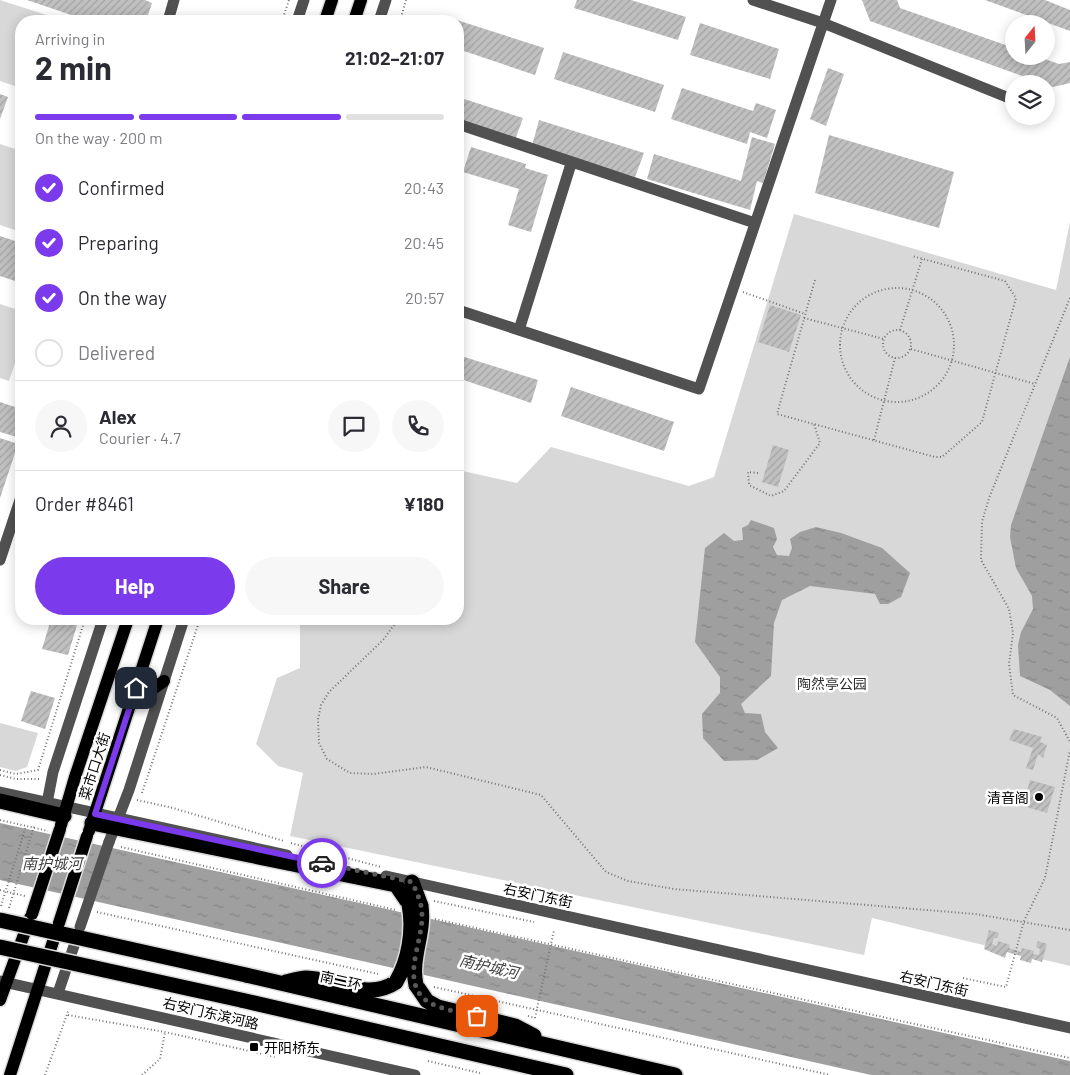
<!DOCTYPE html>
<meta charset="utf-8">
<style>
:root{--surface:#fff;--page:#f7f7f7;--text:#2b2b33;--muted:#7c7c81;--line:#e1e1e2;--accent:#7c3aed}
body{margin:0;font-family:Barlow,"Noto Sans SC",sans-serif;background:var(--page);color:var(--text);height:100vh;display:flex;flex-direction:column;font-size:19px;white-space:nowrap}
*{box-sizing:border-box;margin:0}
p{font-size:16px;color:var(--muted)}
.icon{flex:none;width:28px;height:28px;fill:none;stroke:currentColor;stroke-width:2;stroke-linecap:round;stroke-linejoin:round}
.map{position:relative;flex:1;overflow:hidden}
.side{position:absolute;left:15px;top:15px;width:449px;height:610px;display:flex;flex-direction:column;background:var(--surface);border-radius:20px;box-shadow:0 2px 12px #0003}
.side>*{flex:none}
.needle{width:32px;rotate:18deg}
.fabs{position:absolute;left:1005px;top:15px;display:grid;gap:10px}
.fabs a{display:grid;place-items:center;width:50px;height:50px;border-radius:50%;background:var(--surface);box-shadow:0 2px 12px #0003;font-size:25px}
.pin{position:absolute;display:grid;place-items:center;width:42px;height:42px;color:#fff;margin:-21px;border-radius:10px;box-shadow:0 2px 8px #0006}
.courier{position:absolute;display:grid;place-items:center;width:50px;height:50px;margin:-25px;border:4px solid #7c3aed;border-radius:50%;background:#fff;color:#222;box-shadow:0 1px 6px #0007}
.headline em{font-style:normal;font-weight:700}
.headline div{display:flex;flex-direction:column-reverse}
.headline{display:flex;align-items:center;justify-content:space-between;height:85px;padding:0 20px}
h1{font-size:32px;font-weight:700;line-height:38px}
.bar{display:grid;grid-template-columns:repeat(4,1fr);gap:8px 5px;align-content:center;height:60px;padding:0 20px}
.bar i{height:6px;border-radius:4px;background:var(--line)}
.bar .selected{background:var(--accent)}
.bar p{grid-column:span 4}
.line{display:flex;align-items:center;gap:12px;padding:0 20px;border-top:1px solid var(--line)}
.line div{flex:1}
.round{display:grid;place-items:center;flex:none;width:52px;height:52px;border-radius:26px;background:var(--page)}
ol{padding:0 20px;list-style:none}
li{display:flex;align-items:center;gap:15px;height:55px}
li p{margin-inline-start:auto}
li .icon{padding:5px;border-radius:50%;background:var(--accent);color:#fff;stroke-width:4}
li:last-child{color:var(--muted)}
li i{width:28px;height:28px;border:2px solid var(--line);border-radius:50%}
.button{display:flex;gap:10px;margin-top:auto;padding:10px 20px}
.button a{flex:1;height:58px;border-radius:30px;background:var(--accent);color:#fff;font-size:20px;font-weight:700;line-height:58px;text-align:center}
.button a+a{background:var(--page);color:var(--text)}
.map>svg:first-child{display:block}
.park{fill:#d8d8d8}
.water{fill:url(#water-ripples)}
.building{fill:url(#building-hatch)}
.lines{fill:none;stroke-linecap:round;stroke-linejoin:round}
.major-casing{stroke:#dbdbdb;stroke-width:15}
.highway-casing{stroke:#dbdbdb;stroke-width:18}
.path{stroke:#737373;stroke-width:2;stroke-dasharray:1 2.5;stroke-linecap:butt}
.minor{stroke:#515151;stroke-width:11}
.major{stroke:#000;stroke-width:12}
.highway{stroke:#000;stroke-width:15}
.major-bridge-casing{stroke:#dbdbdb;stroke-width:15;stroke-linecap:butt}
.highway-bridge-casing{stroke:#dbdbdb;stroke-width:18;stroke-linecap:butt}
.path-bridge{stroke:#737373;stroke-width:2;stroke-dasharray:1 2.5;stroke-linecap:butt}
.minor-bridge{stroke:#515151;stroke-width:11}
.major-bridge{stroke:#000;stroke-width:12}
.highway-bridge{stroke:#000;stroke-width:15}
.done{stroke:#595959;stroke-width:5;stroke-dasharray:0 9}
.route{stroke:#7c3aed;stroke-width:6}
.poi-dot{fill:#000;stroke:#fff;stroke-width:2}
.labels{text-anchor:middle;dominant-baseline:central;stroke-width:5;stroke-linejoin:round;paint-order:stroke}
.park-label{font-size:14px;fill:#2f2f2f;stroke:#fff}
.street-label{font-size:14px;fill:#000;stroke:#fff}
.poi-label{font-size:14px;fill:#000;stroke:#fff;text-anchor:end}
.water-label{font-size:15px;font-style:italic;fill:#404040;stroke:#fff}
</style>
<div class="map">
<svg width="1070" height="1075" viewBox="0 0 1070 1075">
<defs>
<pattern id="water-ripples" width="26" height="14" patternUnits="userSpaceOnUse" patternTransform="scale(1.25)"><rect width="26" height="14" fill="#9f9f9f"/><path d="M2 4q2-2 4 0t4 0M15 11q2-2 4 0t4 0" fill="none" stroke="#878787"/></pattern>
<pattern id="building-hatch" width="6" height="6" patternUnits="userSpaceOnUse" patternTransform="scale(1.25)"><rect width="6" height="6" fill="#c0c0c0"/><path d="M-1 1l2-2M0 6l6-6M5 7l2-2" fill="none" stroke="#a3a3a3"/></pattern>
</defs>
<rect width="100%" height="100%" fill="#fff"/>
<path class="park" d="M0,0L65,21H21V88L0,81Z
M0,144L21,151V232L0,225Z
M794,214L1056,290L1070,222V966L872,918L864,955L290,836L303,773L278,766L256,744L277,678L300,668V619H458V470L517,483L551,447L689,486L714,477Z
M0,304L21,311V346L9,381L0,378Z
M0,723L38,733L27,767L16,771L0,767Z"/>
<path class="water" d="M1070,357V706L1050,690L1020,676L1018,645L1021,632L1033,609L1032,596L1016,568L1010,537L1011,525Z
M751,520L774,528L777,539L773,547L777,555L789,556L792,548L790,539L800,532L816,527L841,533L882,548L910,573L901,597L888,604H880L875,594L810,586L782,600L774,623L771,676L741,704L745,713L761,714L765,732L778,748L757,760L724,761L703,738L702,714L720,693V677L695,642L705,548L724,533L734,541L743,540L742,528L748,525Z
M0,823L1070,1061V1075H871L0,880Z"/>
<path class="building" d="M27,0H145L152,3L146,21H89Z
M577,0H631L686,17L678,40L574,8Z
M862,0H897L900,8L1014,48V56H1036L1059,64L1070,62V83L1053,87L870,21Z
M985,0H1045L1070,10V31Z
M441,15L544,48L535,75L458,49V21H439Z
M700,23L779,49L770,79L690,55Z
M563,52L664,85L655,112L554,79Z
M828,68L844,74L826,126L810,119Z
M682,88L753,111L756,103L776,110L767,138L750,132L747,144L671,119Z
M0,94L8,97L0,119Z
M458,97L523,118L515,140L458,121Z
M539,120L644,153L635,177L532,146Z
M829,135L954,172L939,228L815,193Z
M752,137L775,144L763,183L757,181L750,210L647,179L654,154L741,181Z
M471,147L526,164L525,168L548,175L531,232L508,225L519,189L463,172Z
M0,236L21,243V283L0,276Z
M770,305L801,315L789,352L758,342Z
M458,355L538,380L531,403L458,378Z
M571,387L674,422L664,451L561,416Z
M0,402L21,409V424L17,437L0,432Z
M0,438L18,444L0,498Z
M773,445L789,450L778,487L762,482Z
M51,619L77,625L68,655L42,649Z
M31,691L55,698L45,729L21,721Z
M1014,729L1042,737L1040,742L1047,745L1043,758L1038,754L1033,770L1026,768L1033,748L1009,740Z
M1030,780L1055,787L1047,813L1023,806Z
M989,930L999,933L997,938H994L992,944L997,946L998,941L1010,945L1009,948L1021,952L1022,948L1034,951L1033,954L1039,955L1040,949L1036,947L1038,941L1047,944L1042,962L1032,959L1031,963L1020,960L1021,956L1007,952L1005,958L984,949Z"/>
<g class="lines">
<g class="major-casing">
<path id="major" d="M325,21L332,0
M354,21L361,0
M130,705L164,681
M61,825L75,777L128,619
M89,831L158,619
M0,1000L30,918
M10,1075L59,923"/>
</g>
<g class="highway-casing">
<path id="highway" d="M0,801L64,816
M92,823L396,885L409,904
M412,882L421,906
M246,975L675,1075
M286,982C292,981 299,978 306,978C336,978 367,1002 396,982
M416,985L427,1001L438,1007L515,1026L534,1036
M241,1000L566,1075"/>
</g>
<path class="path" d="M282,21L289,0
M400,21L406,0
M815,280L777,414L935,457H942L982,422L1016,298L1005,281L912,256
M840 345a57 57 0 1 1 114 0a57 57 0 1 1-114 0Z
M743,292L805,314
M1070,298L989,498L982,522L981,560L1009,609L1013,633L1009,664L1013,695L1057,718L1070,742
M804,318L884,339
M883 344a14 14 0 1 1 28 0a14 14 0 1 1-28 0Z
M900,330L922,259
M911,349L1035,384
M874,440L895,358
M758,473L748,472L749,485L771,496L784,491L820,443L814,424
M398,619L384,639L329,692L321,705L318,719L319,743L327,759L350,773L373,774L426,767L541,795L606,872L628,881L674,889L975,914L1070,930
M0,770L16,774L38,770L85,619
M0,775L16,779H40
M142,793L200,619
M137,800L173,808L284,841
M0,820L48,831
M291,843L381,867
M121,847L396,910
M0,890L25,896
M434,901L534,922
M97,912L378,974
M435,919L1070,1058
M963,978L1006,987L1024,921L1045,878L1070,750
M434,987L830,1075
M68,1015L165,1032L276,1057
M528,1016L535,1018
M428,1061L480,1073
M45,1075L69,1009
M142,1075L160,1059L165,1032"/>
<path class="minor" d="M753,0L823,23L1014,100
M168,21L174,0
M297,21L304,0
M379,21L386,0
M458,124L755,223
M458,310L699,389L831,0
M519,330L571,164
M0,560L21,497
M0,792L287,855
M47,803L53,772L103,619
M109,842L129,790L184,619
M386,876L1070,1028
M0,981L415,1075
M58,993L79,931"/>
<use href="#major" class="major"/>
<use href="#highway" class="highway"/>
<g class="major-bridge-casing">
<path id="major-bridge" d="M32,914L60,829
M59,923L87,836"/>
</g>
<g class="highway-bridge-casing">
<path id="highway-bridge" d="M0,920L246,975
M0,947L241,1000
M396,982C409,960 414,930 409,904
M416,985C410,958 425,934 421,906"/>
</g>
<path class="path-bridge" d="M1,906L26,826
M9,908L34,826
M535,1018L554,930"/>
<path class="minor-bridge" d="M80,927L109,842"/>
<use href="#major-bridge" class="major-bridge"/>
<use href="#highway-bridge" class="highway-bridge"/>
</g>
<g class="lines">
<path class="done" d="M322,863L412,882C417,893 422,903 422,915C423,946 394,991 439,1007C451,1011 464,1013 477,1016"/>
<path class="route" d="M136,688L95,814L322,863"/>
</g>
<g class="poi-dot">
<circle cx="1039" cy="797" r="5"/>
<rect x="249" y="1042" width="10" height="10" rx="2.5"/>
</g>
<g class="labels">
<g class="park-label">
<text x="832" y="683">陶然亭公园</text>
</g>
<g class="street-label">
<text transform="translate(94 766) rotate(-72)">菜市口大街</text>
<text transform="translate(538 895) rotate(12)">右安门东街</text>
<text transform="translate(341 980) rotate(13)">南二环</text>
<text transform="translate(934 983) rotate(13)">右安门东街</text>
<text transform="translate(211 1013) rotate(13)">右安门东滨河路</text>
</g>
<g class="poi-label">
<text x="1029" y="797">清音阁</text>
<text x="264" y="1047" text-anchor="start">开阳桥东</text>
</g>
<g class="water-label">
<text x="52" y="863">南护城河</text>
<text transform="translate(489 966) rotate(13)">南护城河</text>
</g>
</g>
</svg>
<div class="fabs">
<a><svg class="needle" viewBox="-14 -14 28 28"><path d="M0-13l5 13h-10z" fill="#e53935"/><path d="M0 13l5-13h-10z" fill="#7c7c81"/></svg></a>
<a><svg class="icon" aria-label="layers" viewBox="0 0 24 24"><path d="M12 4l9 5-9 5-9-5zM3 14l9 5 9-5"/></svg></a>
</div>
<div class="pin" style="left:477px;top:1016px;background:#ea580c"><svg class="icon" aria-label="bag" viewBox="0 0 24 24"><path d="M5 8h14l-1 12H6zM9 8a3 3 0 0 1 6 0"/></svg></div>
<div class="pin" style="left:136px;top:688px;background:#1f2937"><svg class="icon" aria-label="home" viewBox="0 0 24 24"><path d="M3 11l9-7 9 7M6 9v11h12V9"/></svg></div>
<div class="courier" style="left:322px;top:863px"><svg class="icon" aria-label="car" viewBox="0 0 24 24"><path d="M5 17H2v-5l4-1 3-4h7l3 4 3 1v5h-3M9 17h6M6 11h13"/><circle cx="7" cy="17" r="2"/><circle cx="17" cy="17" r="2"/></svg></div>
<section class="side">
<div class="headline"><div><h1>2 min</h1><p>Arriving in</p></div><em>21:02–21:07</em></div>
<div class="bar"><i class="selected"></i><i class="selected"></i><i class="selected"></i><i></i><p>On the way · 200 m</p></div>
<ol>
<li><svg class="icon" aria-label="check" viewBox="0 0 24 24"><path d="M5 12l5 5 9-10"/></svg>Confirmed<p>20:43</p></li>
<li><svg class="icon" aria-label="check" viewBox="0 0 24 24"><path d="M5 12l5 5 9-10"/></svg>Preparing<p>20:45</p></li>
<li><svg class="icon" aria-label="check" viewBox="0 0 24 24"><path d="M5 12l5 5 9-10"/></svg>On the way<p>20:57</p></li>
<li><i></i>Delivered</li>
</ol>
<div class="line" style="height:90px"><a class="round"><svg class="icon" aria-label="person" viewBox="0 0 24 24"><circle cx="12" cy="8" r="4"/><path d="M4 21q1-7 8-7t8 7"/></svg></a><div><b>Alex</b><p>Courier · 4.7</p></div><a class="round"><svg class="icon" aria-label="chat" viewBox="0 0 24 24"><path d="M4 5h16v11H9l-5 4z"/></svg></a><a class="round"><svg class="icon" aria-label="phone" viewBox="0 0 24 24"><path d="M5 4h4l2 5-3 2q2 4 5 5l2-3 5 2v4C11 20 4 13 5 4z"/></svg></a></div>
<div class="line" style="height:65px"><div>Order #8461</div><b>¥180</b></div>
<div class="button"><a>Help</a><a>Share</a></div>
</section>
</div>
